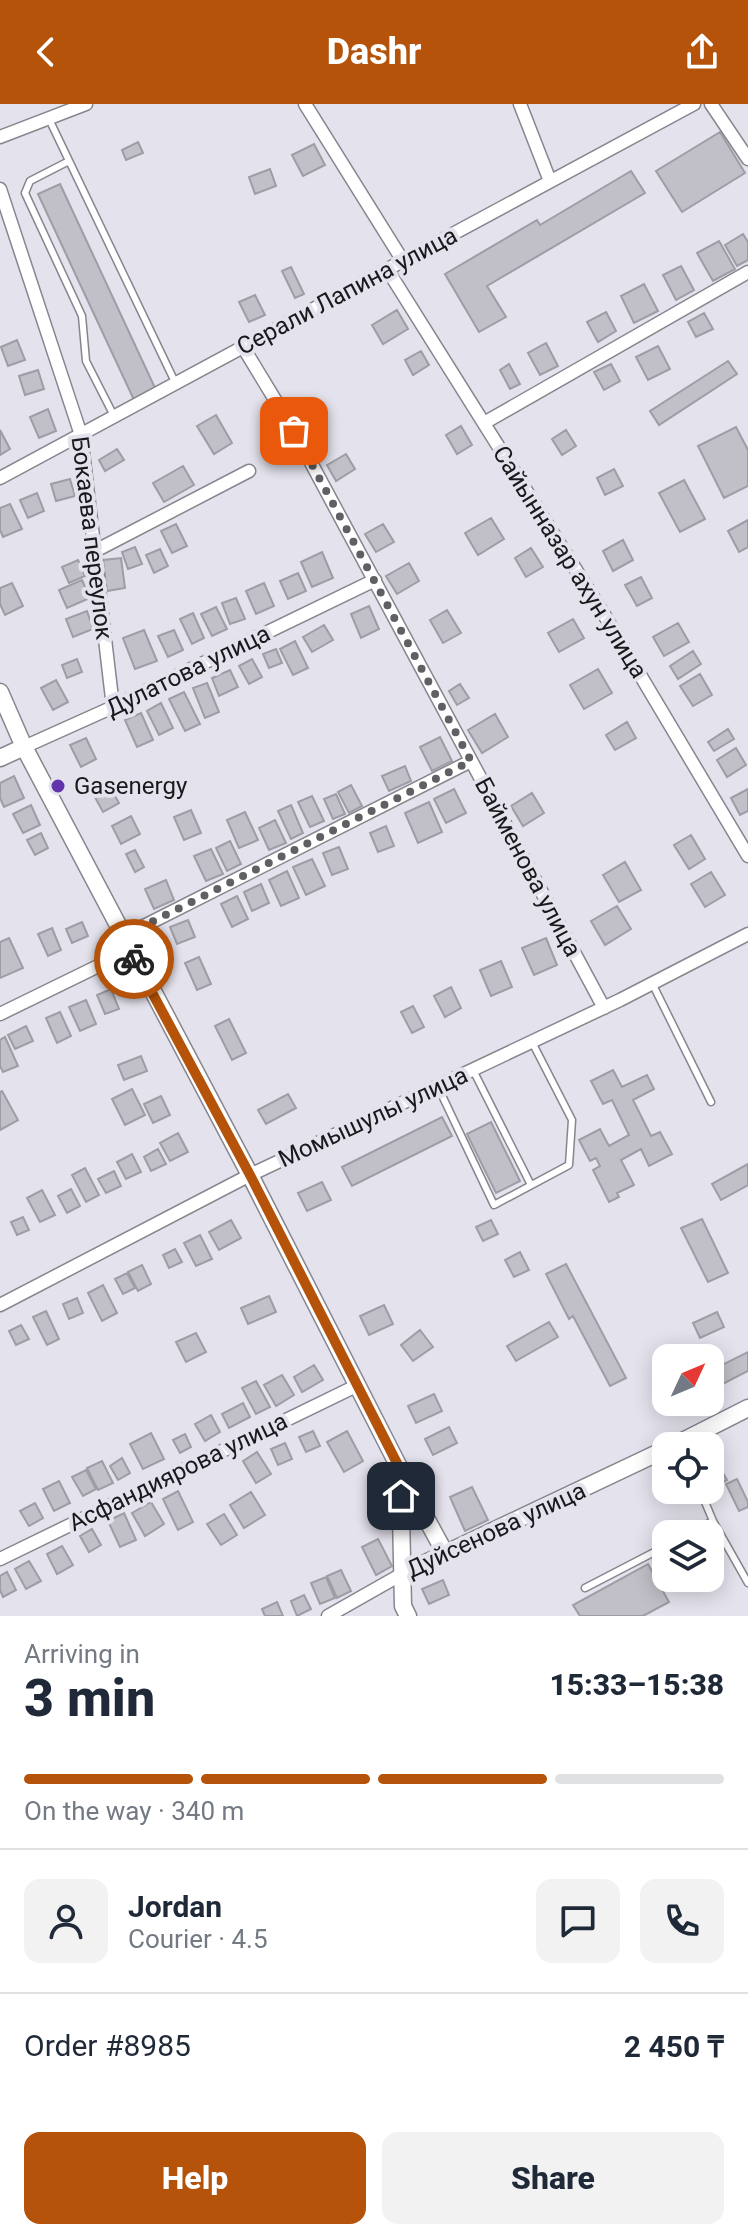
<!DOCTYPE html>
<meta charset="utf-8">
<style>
:root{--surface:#fff;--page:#f2f2f3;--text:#1f2937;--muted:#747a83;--line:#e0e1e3;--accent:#b45309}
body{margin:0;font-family:Roboto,sans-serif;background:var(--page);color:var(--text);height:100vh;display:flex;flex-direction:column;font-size:30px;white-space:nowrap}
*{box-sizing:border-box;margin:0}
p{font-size:26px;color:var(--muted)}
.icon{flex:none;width:44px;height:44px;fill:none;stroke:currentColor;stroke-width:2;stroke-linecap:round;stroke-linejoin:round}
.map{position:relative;height:1512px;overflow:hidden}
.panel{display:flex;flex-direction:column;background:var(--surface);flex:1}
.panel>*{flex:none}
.needle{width:52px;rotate:46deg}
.tools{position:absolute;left:652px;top:1240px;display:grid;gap:16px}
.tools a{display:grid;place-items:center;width:72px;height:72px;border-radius:16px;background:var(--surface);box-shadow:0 4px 20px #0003;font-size:40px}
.pin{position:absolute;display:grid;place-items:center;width:68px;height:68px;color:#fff;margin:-34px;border-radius:16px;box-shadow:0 4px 12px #0006}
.courier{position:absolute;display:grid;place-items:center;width:80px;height:80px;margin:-40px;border:6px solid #b45309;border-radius:50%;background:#fff;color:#222;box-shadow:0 2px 10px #0007}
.headline em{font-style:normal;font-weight:800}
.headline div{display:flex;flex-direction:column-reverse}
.headline{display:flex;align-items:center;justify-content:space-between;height:136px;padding:0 24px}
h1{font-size:52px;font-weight:800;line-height:60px}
.bar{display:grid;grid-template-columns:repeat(4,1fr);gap:12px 8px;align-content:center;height:96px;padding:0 24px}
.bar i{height:10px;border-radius:6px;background:var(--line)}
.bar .on{background:var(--accent)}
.bar p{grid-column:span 4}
.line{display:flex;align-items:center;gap:20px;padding:0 24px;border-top:2px solid var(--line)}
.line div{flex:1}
.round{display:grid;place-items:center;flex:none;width:84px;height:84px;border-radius:16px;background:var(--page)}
.primary-button{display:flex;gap:16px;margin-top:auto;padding:16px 24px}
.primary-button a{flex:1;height:92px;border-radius:16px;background:var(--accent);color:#fff;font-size:32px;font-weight:800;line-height:92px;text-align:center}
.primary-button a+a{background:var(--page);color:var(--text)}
header{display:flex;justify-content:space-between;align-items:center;height:104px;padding:0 24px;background:var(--accent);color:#fff;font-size:36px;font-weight:800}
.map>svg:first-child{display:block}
.building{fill:#c1bfc7;stroke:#9e9ca4;stroke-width:2}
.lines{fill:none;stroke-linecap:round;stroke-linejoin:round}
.lane-casing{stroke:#87858d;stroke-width:9}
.street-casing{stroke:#87858d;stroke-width:15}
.secondary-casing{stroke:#87858d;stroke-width:19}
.lane{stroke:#fff;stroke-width:6}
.street{stroke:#fff;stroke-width:12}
.secondary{stroke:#fff;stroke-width:16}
.done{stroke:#605f64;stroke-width:8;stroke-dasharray:0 14.4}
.route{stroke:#b45309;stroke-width:10}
.poi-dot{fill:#6333ab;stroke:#e4e2ec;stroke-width:3}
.labels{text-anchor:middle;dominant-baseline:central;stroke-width:8;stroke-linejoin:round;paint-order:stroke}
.street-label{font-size:24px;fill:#19181b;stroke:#e4e2ec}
.poi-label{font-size:24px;fill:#19181b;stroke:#e4e2ec;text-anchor:start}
</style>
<header><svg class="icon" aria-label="back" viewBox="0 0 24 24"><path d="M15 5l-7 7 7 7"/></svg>Dashr<svg class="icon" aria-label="share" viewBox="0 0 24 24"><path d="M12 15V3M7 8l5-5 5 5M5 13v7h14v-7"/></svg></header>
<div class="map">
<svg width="748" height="1512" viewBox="0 0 748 1512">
<rect width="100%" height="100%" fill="#e4e2ec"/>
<path class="building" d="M720,28L745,69L682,108L656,67Z
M138,38L143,49L126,56L122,46Z
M314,40L325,61L303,72L292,51Z
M270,65L276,82L255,90L249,73Z
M631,67L645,89L487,182L506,213L479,228L445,170L537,116L540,121Z
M60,80L156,286L134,296L38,90Z
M743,130L748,138V156L737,162L725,141Z
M719,137L735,165L713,177L697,149Z
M681,162L694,186L676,196L663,171Z
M291,163L304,190L295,194L282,167Z
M644,180L658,207L634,219L621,192Z
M255,191L265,211L249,218L239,198Z
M397,206L408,225L383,240L372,221Z
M606,208L616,227L598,238L587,218Z
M704,209L713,225L696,233L688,218Z
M17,236L25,256L8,262L1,243Z
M546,239L558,262L540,271L528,249Z
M658,242L670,265L648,276L636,253Z
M421,247L429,261L413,271L405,256Z
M728,257L737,270L659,321L650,307Z
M509,260L520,280L510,285L500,266Z
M611,260L620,277L604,286L594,268Z
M38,266L44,285L25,291L19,272Z
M48,305L56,327L39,334L30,313Z
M216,311L232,339L214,350L197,322Z
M461,322L472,341L457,350L446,331Z
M736,323L748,346V382L724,394L698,342Z
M0,326L10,345L0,351Z
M566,326L576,342L562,351L552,335Z
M117,345L124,356L105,367L99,356Z
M346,350L355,365L336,377L327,361Z
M183,362L194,381L164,398L153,379Z
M614,365L623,382L605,391L597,374Z
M70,375L75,392L56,397L51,380Z
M684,376L705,415L680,428L659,389Z
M37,389L44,407L28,414L20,396Z
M10,400L22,425L3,433L0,426V404Z
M491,414L504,435L478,451L465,429Z
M748,416V443L739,448L728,427Z
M176,420L187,442L172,449L161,427Z
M383,420L394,438L376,448L365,430Z
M623,436L633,456L613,467L603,447Z
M135,443L142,460L128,465L122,448Z
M531,444L543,463L526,473L515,454Z
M160,445L168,462L154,469L146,451Z
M322,448L333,474L312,483L301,458Z
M121,454L125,484L107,487L103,456Z
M78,456L85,472L69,479L62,463Z
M409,459L419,477L397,490L386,472Z
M298,469L306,487L288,495L280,477Z
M641,473L652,494L637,502L625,481Z
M82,476L90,494L67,504L59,486Z
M12,479L23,502L5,511L0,500V484Z
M264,479L274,502L256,510L246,487Z
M236,494L245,515L230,520L222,499Z
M369,502L379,525L361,534L351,510Z
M216,503L227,525L212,532L201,510Z
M447,506L461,529L443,539L430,516Z
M87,507L93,525L73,533L66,515Z
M193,509L204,534L192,540L180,515Z
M573,515L584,534L559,548L548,529Z
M678,519L689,538L664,552L653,533Z
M324,521L333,536L312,548L303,533Z
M144,526L157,557L135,565L123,534Z
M174,526L183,546L168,553L158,532Z
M295,537L308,564L293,571L280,545Z
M276,545L282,559L269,564L263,550Z
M693,547L701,560L678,575L670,562Z
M77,555L82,568L67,574L62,561Z
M252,555L262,573L249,580L239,562Z
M598,565L612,589L584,605L570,581Z
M230,566L238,583L219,592L212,574Z
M700,570L712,591L693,602L680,582Z
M56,576L68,598L53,606L41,584Z
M207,579L219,608L205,614L193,584Z
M460,580L469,594L457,601L449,587Z
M184,588L200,620L185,627L169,595Z
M161,599L173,624L159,631L147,607Z
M141,609L153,636L137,643L125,616Z
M495,610L508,633L482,649L468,626Z
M627,618L636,634L615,646L606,631Z
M728,625L734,635L714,647L708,638Z
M440,633L452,657L432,667L420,643Z
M86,634L96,655L81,663L70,641Z
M736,644L746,661L727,673L717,656Z
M405,662L411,677L389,687L382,672Z
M14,672L24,694L4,703L0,694V679Z
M107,678L119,699L103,708L91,686Z
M351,681L362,702L349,709L338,688Z
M454,685L466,709L446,719L434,695Z
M748,685V707L740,711L731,694Z
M532,689L544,709L523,722L511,702Z
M336,690L345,710L333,715L324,695Z
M312,692L324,717L310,723L298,698Z
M429,698L442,728L418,739L405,709Z
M31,701L40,721L23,729L13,710Z
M291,701L303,729L291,735L278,707Z
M191,706L201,729L184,736L174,713Z
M245,708L258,736L239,744L227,716Z
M131,712L140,730L121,740L112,722Z
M275,716L286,739L269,746L259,724Z
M386,722L394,742L378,748L370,729Z
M41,729L48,744L35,751L27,736Z
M691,731L705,755L689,765L674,741Z
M230,737L241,760L227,767L216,744Z
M339,743L348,765L332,771L323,749Z
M211,745L223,770L206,777L194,752Z
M135,746L144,763L135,768L126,750Z
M312,755L325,782L306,791L293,763Z
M625,758L641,786L619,798L603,771Z
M287,767L299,794L281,802L269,776Z
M711,768L725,791L705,803L691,780Z
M166,776L174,796L154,805L145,785Z
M261,780L269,799L252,807L244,788Z
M237,792L248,815L232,823L221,800Z
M617,802L631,825L605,841L591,817Z
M188,816L195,833L177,840L170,823Z
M82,818L88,832L72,839L66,825Z
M52,824L61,846L48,852L38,830Z
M9,834L23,864L0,874V838Z
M546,834L557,861L534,871L522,844Z
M199,853L211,880L197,886L185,859Z
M501,857L512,883L491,892L480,866Z
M451,883L461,904L445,913L434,892Z
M111,885L119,905L105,910L97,891Z
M86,896L96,920L80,927L69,903Z
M413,902L424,923L412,929L401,908Z
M60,908L71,932L57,939L46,914Z
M229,915L246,949L232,956L215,922Z
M26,922L33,937L15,945L8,931Z
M5,933L18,962L3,968L0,962V936Z
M141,952L147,967L124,976L118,961Z
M613,966L622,983L647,971L654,985L633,996L651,1032L660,1028L672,1050L649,1062L641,1045L621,1056L634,1081L617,1089L619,1093L609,1098L593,1066L600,1062L596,1054L590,1057L579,1036L600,1025L609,1042L629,1031L612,996L603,1000L591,977Z
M132,985L145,1011L125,1021L112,995Z
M2,987L18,1016L0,1026V988Z
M288,990L296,1004L266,1020L258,1006Z
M161,992L170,1011L153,1019L144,1000Z
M442,1013L452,1032L352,1082L342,1063Z
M491,1018L520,1077L496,1089L467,1030Z
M178,1029L188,1048L170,1057L160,1039Z
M158,1045L166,1060L151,1067L144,1053Z
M132,1050L141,1068L126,1075L117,1058Z
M748,1060V1081L721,1096L712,1080Z
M85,1064L99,1091L86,1098L72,1071Z
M114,1067L121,1082L106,1089L98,1075Z
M322,1078L331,1096L307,1107L298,1089Z
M71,1085L80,1102L67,1109L58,1092Z
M42,1086L55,1111L40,1118L27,1094Z
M23,1113L29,1126L17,1131L11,1118Z
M702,1115L728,1169L708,1178L681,1124Z
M231,1116L241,1134L219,1146L209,1128Z
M491,1116L498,1130L483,1137L476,1123Z
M200,1131L212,1155L196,1162L184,1139Z
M175,1145L182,1158L169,1164L163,1151Z
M520,1148L529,1166L514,1173L505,1156Z
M566,1160L626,1274L610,1282L573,1212L569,1215L546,1170Z
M142,1161L151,1180L138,1187L128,1168Z
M127,1169L135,1184L123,1190L115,1175Z
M103,1181L117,1209L102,1217L88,1189Z
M269,1192L276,1208L248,1220L241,1204Z
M77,1194L83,1209L69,1215L63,1200Z
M384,1201L393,1220L369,1231L360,1212Z
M46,1207L59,1235L47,1241L33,1213Z
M717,1208L724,1223L700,1234L693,1219Z
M549,1218L558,1233L516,1257L507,1242Z
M21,1221L29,1235L16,1241L9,1227Z
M420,1226L433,1243L413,1257L401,1241Z
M196,1229L206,1248L186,1258L176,1238Z
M748,1248V1267L713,1285L710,1267Z
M314,1261L323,1276L302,1288L294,1273Z
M282,1271L294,1291L276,1302L264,1281Z
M256,1277L270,1303L256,1310L242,1284Z
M434,1290L442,1307L416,1319L408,1302Z
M243,1299L250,1313L229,1324L222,1310Z
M211,1311L220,1328L205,1337L195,1320Z
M449,1323L457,1339L433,1351L425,1335Z
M313,1327L320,1342L306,1348L299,1333Z
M347,1327L363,1357L344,1368L327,1338Z
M151,1329L164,1355L143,1365L130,1340Z
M185,1330L191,1343L180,1349L173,1336Z
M285,1339L292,1355L278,1361L271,1345Z
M257,1348L271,1370L256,1379L243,1357Z
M122,1354L130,1369L118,1376L110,1362Z
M102,1357L113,1379L98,1386L87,1364Z
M718,1360L727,1376L717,1381L710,1364Z
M86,1366L96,1385L83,1392L72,1373Z
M737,1375L748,1398V1403L739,1407L726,1380Z
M59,1377L70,1399L54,1407L43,1385Z
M472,1383L488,1416L465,1427L450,1393Z
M178,1387L193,1418L178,1426L163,1395Z
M251,1388L265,1411L244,1424L230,1401Z
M151,1398L164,1420L145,1432L132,1409Z
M35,1399L43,1414L29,1422L20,1407Z
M124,1409L136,1436L120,1443L108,1417Z
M224,1410L237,1431L221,1441L207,1420Z
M92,1425L101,1441L89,1448L80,1432Z
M378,1435L392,1462L376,1471L362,1443Z
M62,1442L73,1461L57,1470L47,1450Z
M29,1457L41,1477L26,1485L15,1465Z
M648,1460L669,1498L643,1512H580L573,1501Z
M341,1466L351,1487L337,1494L327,1472Z
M7,1468L16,1486L3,1493L0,1486V1472Z
M326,1473L335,1494L320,1500L311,1479Z
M443,1476L449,1491L429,1500L422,1485Z
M304,1491L311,1505L297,1512L291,1497Z
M277,1498L283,1512H265L262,1505Z"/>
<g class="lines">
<g class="lane-casing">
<path id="lane" d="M49,15L175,278
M69,57L30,77L25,89L82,212L86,257L114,312
M652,879L711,998
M473,966L531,1081
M438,983L494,1101L569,1061L572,1016L532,938
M700,1386L713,1417L748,1479
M688,1430L713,1417
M585,1484L666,1442"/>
</g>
<g class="street-casing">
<path id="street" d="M305,0L403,157
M520,0L550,77
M711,0L748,55
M0,33L86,0
M0,85L81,331L113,603
M387,165L608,517L748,752
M243,243L294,327L604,904
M484,319L748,168
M0,374L694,0
M97,446L249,367
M24,643L113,603L375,476
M124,832L471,657
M0,910L129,847
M0,1201L250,1071L620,896L748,830
M0,1455L356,1282
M328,1512L402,1470"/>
</g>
<g class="secondary-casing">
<path id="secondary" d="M0,588L24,643L250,1071L400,1365L403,1502L408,1512
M0,654L24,643
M673,1342L748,1304
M402,1370L445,1449
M402,1470L666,1345"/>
</g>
<use href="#lane" class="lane"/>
<use href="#street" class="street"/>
<use href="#secondary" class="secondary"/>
</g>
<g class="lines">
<path class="done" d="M134,855L124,832L471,657L294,327"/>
<path class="route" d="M134,855L250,1071L400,1365L401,1392"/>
</g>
<circle class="poi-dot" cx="58" cy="682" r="8"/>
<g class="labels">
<g class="street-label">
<text transform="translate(347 187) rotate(-28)">Серали Лапина улица</text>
<text transform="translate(92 434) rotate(83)">Бокаева переулок</text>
<text transform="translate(570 458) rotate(58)">Сайынназар ахун улица</text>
<text transform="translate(188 567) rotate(-26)">Дулатова улица</text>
<text transform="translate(528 763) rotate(62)">Байменова улица</text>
<text transform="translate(373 1013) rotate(-25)">Момышулы улица</text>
<text transform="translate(178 1368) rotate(-26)">Асфандиярова улица</text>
<text transform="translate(496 1426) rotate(-25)">Дуйсенова улица</text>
</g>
<g class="poi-label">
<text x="74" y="682">Gasenergy</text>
</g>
</g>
</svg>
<div class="tools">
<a><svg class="needle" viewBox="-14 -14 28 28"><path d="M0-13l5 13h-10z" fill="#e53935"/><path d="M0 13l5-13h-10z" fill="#747a83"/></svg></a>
<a><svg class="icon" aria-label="locate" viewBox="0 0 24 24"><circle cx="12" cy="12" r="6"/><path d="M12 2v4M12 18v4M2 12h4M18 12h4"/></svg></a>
<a><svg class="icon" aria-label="layers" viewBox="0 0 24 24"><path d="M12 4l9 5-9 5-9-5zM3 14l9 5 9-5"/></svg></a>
</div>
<div class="pin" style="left:294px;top:327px;background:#ea580c"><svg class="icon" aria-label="bag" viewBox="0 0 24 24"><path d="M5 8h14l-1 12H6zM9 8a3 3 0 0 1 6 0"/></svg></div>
<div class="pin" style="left:401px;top:1392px;background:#1f2937"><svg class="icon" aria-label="home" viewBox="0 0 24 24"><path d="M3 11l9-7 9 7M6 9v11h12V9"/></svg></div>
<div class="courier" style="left:134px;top:855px"><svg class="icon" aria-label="bike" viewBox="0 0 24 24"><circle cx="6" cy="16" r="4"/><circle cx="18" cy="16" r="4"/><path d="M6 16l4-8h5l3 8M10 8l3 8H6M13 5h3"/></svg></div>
</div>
<section class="panel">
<div class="headline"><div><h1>3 min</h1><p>Arriving in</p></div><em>15:33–15:38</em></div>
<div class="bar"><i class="on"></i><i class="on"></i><i class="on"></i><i></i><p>On the way · 340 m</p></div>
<div class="line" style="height:144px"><a class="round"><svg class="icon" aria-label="person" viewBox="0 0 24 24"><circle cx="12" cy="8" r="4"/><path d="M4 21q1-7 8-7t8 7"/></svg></a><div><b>Jordan</b><p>Courier · 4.5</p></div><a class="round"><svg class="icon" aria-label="chat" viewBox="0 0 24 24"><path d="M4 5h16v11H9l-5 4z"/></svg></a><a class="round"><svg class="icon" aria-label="phone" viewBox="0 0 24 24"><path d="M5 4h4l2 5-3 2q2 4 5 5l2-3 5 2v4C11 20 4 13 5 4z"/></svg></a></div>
<div class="line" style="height:104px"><div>Order #8985</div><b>2 450 ₸</b></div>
<div class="primary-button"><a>Help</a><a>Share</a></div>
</section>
